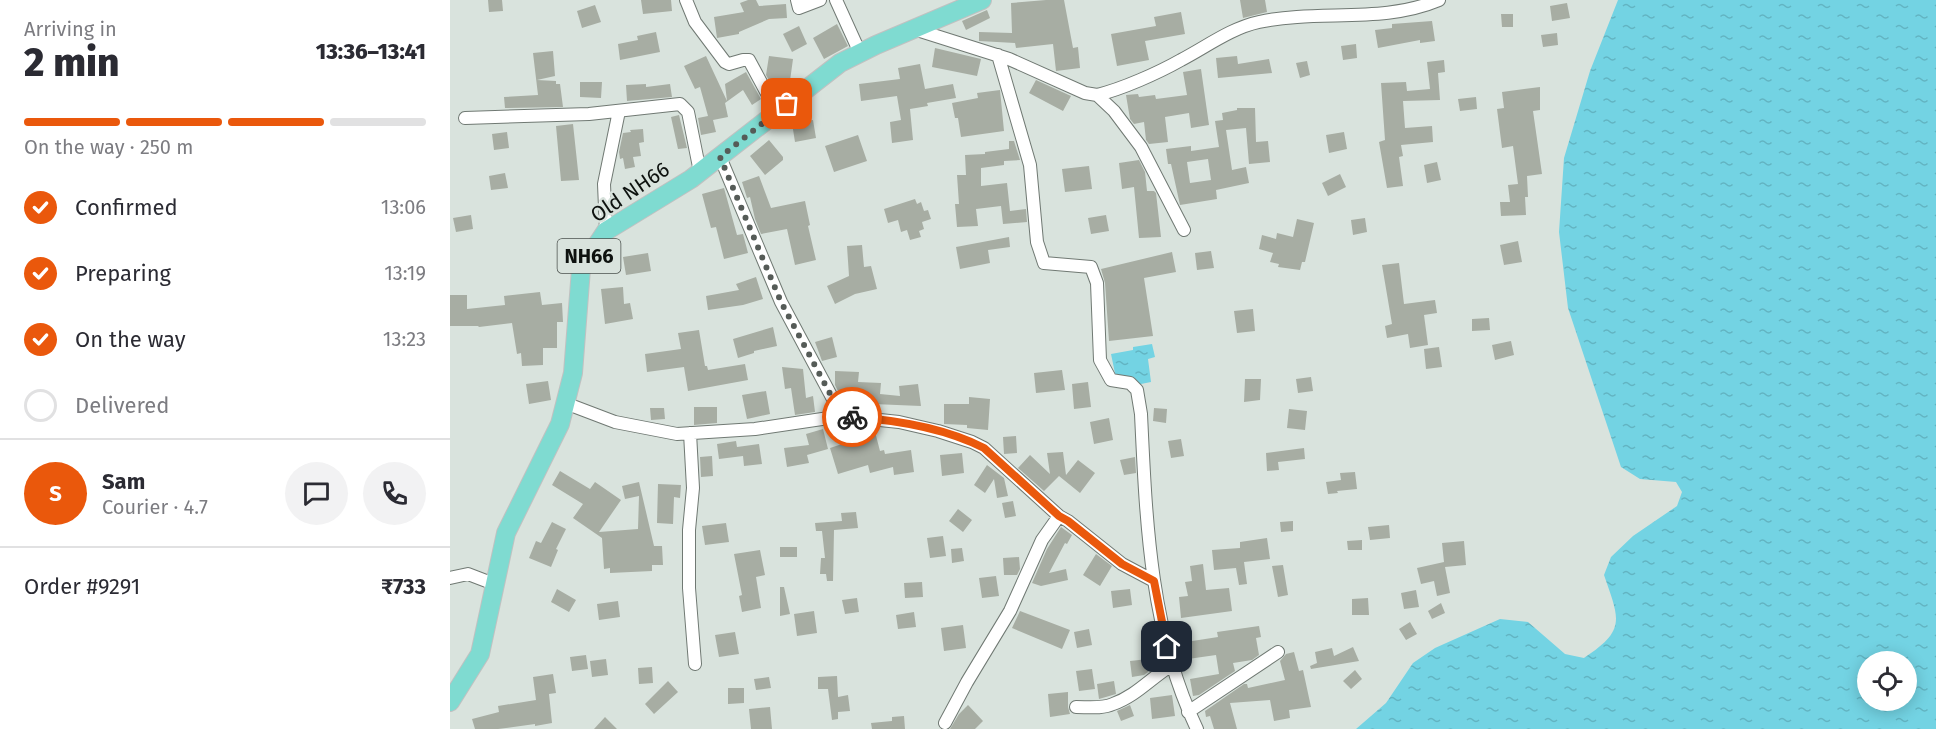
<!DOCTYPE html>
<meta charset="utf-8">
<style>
:root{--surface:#fff;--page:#f2f2f3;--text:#2b2b33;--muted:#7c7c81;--line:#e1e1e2;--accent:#ea580c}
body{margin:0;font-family:"Fira Sans",sans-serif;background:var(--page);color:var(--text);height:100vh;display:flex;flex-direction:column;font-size:22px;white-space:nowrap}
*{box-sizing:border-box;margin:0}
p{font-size:20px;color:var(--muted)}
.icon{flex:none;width:33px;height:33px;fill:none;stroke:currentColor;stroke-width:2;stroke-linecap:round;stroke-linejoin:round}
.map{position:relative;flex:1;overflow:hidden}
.drawer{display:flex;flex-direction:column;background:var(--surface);width:450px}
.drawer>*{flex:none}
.fabs{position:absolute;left:1407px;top:651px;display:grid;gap:12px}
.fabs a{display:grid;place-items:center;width:60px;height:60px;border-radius:50%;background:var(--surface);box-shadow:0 3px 15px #0003;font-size:30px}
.pin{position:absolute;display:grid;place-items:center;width:51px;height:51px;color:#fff;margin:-26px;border-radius:12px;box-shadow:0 3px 9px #0006}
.courier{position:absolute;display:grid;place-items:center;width:60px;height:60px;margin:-30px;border:4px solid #ea580c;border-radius:50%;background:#fff;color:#222;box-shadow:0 2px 8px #0007}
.headline em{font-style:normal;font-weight:800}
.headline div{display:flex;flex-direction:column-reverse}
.headline{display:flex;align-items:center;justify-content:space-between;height:102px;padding:0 24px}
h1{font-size:39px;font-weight:800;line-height:45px}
.bar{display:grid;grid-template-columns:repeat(4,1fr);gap:9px 6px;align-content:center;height:72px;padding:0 24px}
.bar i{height:8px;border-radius:4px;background:var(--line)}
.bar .current{background:var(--accent)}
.bar p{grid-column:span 4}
.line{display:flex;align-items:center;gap:15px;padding:0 24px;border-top:2px solid var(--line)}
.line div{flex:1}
.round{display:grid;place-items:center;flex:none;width:63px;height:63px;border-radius:32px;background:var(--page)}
ol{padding:0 24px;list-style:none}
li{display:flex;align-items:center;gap:18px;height:66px}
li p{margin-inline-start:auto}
li .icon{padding:6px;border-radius:50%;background:var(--accent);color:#fff;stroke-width:4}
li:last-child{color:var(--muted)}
li i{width:33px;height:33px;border:3px solid var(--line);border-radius:50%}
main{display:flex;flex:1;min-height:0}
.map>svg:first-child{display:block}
.water{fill:url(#water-ripples);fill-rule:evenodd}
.building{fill:#a7ada3;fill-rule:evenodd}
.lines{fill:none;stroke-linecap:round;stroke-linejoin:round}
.minor-casing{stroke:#707973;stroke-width:14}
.primary-casing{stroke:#c0c1c1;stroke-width:20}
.minor{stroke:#fff;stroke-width:12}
.primary{stroke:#7fdbd1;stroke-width:18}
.done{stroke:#555b57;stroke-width:6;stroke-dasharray:0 10.8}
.route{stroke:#ea580c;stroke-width:8}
.labels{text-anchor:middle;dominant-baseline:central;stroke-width:5;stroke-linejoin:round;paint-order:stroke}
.shield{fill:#d9e3dd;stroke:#4b514d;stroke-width:1.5}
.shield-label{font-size:20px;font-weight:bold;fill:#0e120f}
.street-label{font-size:21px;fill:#0e120f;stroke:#d9e3dd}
</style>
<main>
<section class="drawer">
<div class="headline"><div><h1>2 min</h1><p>Arriving in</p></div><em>13:36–13:41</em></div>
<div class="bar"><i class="current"></i><i class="current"></i><i class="current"></i><i></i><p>On the way · 250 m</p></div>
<ol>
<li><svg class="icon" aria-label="check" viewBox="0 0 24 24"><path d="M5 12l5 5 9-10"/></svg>Confirmed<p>13:06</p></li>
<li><svg class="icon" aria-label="check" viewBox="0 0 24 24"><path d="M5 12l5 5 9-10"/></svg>Preparing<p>13:19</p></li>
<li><svg class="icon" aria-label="check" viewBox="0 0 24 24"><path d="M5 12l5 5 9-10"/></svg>On the way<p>13:23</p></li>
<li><i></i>Delivered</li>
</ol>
<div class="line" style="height:108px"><b class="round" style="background:var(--accent);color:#fff">S</b><div><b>Sam</b><p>Courier · 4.7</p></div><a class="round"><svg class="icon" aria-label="chat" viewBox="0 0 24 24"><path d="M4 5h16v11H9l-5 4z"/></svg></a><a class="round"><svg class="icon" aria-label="phone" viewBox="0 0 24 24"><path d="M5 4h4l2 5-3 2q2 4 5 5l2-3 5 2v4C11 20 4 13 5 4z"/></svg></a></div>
<div class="line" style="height:78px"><div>Order #9291</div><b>₹733</b></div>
</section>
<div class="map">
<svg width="1486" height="729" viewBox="0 0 1486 729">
<defs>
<pattern id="water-ripples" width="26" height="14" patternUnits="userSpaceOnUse" patternTransform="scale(1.5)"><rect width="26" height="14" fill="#73d3e3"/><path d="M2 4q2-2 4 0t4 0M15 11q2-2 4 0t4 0" fill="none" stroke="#62b4c2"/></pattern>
</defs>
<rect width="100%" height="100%" fill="#d9e3dd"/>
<path class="water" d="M1168,0H1486V729H906L936,703L963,663L985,648L1050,619L1078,622L1115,654L1134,658C1177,630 1169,619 1154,575L1161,557L1183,536L1227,506L1232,492L1226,482L1190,479L1171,467L1118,308L1109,232L1114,158L1140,71ZM1418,662H1456V700H1418Z
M702,344L705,357L698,359L701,382L686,385L684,377L666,378L661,354L683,350V347Z"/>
<path class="building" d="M38,0H52L53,11L39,12Z
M191,0H221L222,11L193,14Z
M298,0H306L309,6L336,4L337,18L319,19L289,32V34L267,38L264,17L294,12L290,3Z
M596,0H614L623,48L628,47L630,68L606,71L603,44L566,48L565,43L529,41V32L562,33L561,3Z
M790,0H815L817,12L793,18Z
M1117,3L1120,18L1102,21L1100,6Z
M145,5L151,22L132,28L127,11Z
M537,10L540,18L516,30L512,21Z
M731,12L735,34L695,41L699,60L667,66L661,34L706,26L704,17Z
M1051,14H1063V27H1052Z
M982,21L985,41L970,43V40L928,48L925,30L942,28V24Z
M387,24L398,46L374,59L363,38Z
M349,26L357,44L342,52L333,34Z
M206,32L210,52L170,60L168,44L188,40L187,36Z
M1107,33L1108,45L1093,47L1091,35Z
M906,44L907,58L893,60L891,46Z
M485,48L531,59L527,76L482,67Z
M103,51L105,76L87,80L106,81V84H110L113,107L55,108L54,97L88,95L83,53Z
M256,56L277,101L275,84L296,72L311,99L302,105L293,90L275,103L278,117L263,120L266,132L251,135L248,118L258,116L250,87L245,89L234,66Z
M319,56L343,59L339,88L322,86L316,75Z
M787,56L788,64L819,59L822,73L768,78L766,58Z
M994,60L995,72L988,73L990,100L953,101L955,128L982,126L983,142L951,145L953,156L949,157L953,186L937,188L929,142L935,140L931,83L956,82L957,91L980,89L977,62Z
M857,61L860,75L850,78L846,63Z
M470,64L475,89L503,84L506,98L477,103L478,106L460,109L463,140L442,143L440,122L451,120L447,96L411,101L409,84L450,79L448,68Z
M751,69L759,125L741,128L739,113L715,117L718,142L699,144L696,140L694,122L684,124L680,119L676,95L688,94L689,97L705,95L706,99L737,95L733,72Z
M586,80L621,96L613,111L579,93Z
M130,82H152L151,98L130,97Z
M196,84V87L220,84L222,97L177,101L176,85Z
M1090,87V110L1083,111L1092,174L1077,176L1078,197H1075L1076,215L1051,216L1050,202H1060L1058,185L1068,184L1063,146L1052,148L1047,109L1054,108L1052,92Z
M550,90L554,131L511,137L508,118H505L502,103L528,98L527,93Z
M1026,97L1027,109L1010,111L1008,99Z
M787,108H805L806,142L818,141L820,162L799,164L796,128L776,130L782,170L796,167L799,183L766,190L767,199L730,205L721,164H718L716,149L741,146V151L769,147L765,121L773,120L772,113L787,110ZM758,159L761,180L740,183L737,162Z
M229,115L237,148L228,149L221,117Z
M363,120L366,138L345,142L342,123Z
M123,124L129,180L111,181L106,126Z
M193,129L194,142L189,143L191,156L183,157L185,167L175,169L173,158L170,159L169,152L173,133L181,132L180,130Z
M57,132L59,148L44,150L42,134Z
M894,132L897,149L879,153L876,135Z
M408,135L417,161L384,172L375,146Z
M319,140L333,157V160L315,175L300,156Z
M559,141H564L570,160L554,161V165L531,168V186L557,183L560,211L576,209L577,222L553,224L551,206L526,209L528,226L507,227L505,204H509L507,175H516L515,155L535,154V152L559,149Z
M689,160L695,172L697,191H704L706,193L711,237L689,238L684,187L672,189L669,163Z
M987,162L991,180L977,183L974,165Z
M639,166L642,189L615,192L612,169Z
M55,173L58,188L41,190L39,176Z
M890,174L896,187L878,196L872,183Z
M309,176L321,208L355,201L360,225L358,226L366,260L345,265L337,229L311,234L305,219L300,197L297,198L292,182Z
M274,188L287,235L293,234L298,253L274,259L266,227L261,228L252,194Z
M465,199L467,204L471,202L474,211L478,210L481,219L472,222L474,229L469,231L471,237L460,240L457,230L451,232L448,220L438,223L434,209Z
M21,215L23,229L6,232L3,218Z
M656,215L659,231L641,234L638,218Z
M915,218L917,232L903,235L901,220Z
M847,219L864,223L855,262H852L850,270L828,267L829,264L820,262L823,253L809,249L812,235L826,239L827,233L843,237Z
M559,237L560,247L538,250L540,263L510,269L506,247Z
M1068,241L1072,262L1054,265L1050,245Z
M412,245L414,267L421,266L427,289L405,294L385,304L377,286L399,276L397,246Z
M761,251L764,268L747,270L745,253Z
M722,252L726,272L694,278L703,336L659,341L655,283L651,269Z
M198,253L201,271L176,275L173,257Z
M949,263L954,304L985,300L987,313L974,315L978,345L960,348L958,334L937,338L935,326L942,324L932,265Z
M306,277L313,299L293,305L258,310L256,296L289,290L286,284Z
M173,287L174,304L180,303L183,319L155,324L151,289Z
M90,292L92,305L112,303L113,322H107V348H93V365L72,366L71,353L67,354L62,323L29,327L28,326H0V295H17V309L55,305L54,296Z
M803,309L805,331L787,333L784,311Z
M1039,318L1040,330L1022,331V319Z
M323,327L327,346L304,351V353L288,358L283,339Z
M249,330L255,366H257L258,370L295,364L298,380L238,391L234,367L197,372L195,354L231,349L228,333Z
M382,337L387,357L372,361L365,342Z
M1061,341L1064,355L1045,360L1042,345Z
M989,347L992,367L976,369L974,349Z
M332,367L353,369L356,398L363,396L365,412L345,415L341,388L335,389Z
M612,370L615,390L586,393L584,373Z
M385,371L409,372L408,382L431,383L430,394L450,396L449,386L468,384L471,406L399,403V399H392L385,385Z
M861,377L863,391L848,393L846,379Z
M795,379H811L810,400L794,402Z
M98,381L101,400L79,404L76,384Z
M638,382L641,407L624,409L622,384Z
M316,391L320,414L297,419L292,395Z
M519,397L540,399L538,430L517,428V425L494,424V404H519Z
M244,407H267V423L244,425Z
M200,408H214L215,419L201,420Z
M704,408L717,409L716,423L703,421Z
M839,409L857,411L855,430L837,428Z
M659,418L663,440L644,444L640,422Z
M406,426L424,428L430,451L434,450L435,454L461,450L464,472L444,475L443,467L420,473L418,465L388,474L380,448L404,440L401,427Z
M373,429L378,449L357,455L359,463L337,467L334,448L359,445L356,434Z
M566,436L567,453L554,454L553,437Z
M731,439L734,456L721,458L718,441Z
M286,441L287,447L309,444L312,464L294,466L293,456L269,459L267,444Z
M854,448L855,459L828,462L829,470L817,471L816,453Z
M613,452L616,475L628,460L645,473L630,493L609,476L594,491L568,468L580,455L600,474L597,453Z
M512,453L514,473L492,476L490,455Z
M262,456L263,476L251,477L250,457Z
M685,457L686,473L674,475L670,460Z
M537,465L554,478L558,496L547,498L544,479L535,493L524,485Z
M110,471L140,489L145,482L171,500L149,532L188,529L189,496L175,499L172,486L189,482L204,546H212L213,565H202V571L160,573V568L154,569L152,538L123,518L133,504L102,485Z
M905,472L907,489L887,491L888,493L878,494L876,482L891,480L890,473Z
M208,484L231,485L230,498L224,497L223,524L207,523Z
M563,501L566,516L555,518L552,503Z
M508,509L522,520L513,532L499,521Z
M406,512L408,528L384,530L383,581H377L376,574H370L371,558H375L372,531H366L365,523L392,521L391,513Z
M843,521V531L831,532L830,522Z
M102,522L116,529L106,549L108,550L101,567L79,558L86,541L91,543Z
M276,523L279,542L255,545L252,526Z
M939,525L940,538L920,540L918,527Z
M611,527L622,535L617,544L615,543L599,573L616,569L618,580L591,586L582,583L597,549Z
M493,536L496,556L480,558L477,538Z
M817,538L820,559L794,562L797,584L789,585L786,568L764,570L762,550L790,548V542Z
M912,540V550H898L897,541Z
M1014,541L1016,565L995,567L1000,593L987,596L984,581L971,584L967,568L994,562L992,543Z
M330,547H347V557H330Z
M512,548L514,561L502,563L501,549Z
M310,550L315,575L306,577L311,608L292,612L289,596L292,595L284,554Z
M646,554L662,566L650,586L633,575Z
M569,557L570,569L567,575H554L553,558Z
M753,564L756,590L779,588L782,611L731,618L729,597L738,596L735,582L742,581L740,566Z
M833,565L838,595L828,597L822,566Z
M546,576L549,596L532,598L529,578Z
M472,582L473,597L455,598L454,583Z
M330,587H334L340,614L330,616Z
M107,589L126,600L119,612L101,602Z
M680,589L682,605L663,608L661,591Z
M966,590L969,607L954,609L951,593Z
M407,598L409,612L395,614L392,600Z
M918,598L919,615H902V599Z
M168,601L170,617L149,620L147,604Z
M991,603L995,613L982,619L978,611Z
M364,611L367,633L347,636L344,614Z
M570,611L620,630L612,649L562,628Z
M464,612L466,627L448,629L446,615Z
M960,622L967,634L956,640L949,629Z
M513,625L516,648L494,651L491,628Z
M809,626L811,637L806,638L809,655L802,660L783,663L785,671L749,695L743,696L740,679L769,674L766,655L738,659L736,642L768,637L767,632Z
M639,629L642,645L627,648L624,632Z
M285,632L289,654L269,657L265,635Z
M903,647L909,661L861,669L860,666L867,663L865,652L882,648L884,656Z
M844,652L849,671L853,670L861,707L839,710L840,718L824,721L820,700L780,703L787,729H764L760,716L756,717L755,711L794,684H797L798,688L835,680L830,661L836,654Z
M136,655L138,669L122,671L120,657Z
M156,659L158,675L142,677L140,661Z
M698,659V672L694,675L682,677L680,661Z
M202,667L203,683L189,684L188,668Z
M642,669L645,689L629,691L626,671Z
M905,670L912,679L901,689L893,681Z
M103,674L106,693L99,694L102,723L85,726V724L48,729H25L22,719L49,712L48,706L86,700L83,677Z
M387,676L388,697L398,695L400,711L388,712V719L382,720L378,689H368V677Z
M319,677L321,688L306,690L304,679Z
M218,681L228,692L204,714L195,704Z
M664,681L666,694L649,699L647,684Z
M278,688H294V703L278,704Z
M618,692V707L620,714L600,717L598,694Z
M722,695L725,716L702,719L700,698Z
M518,705L533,721L525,729H500L509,714Z
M680,705L684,716L671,721L667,711Z
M320,707L322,729H301L299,709Z
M454,716L455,729H422L421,723L442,721V717Z
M155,717L167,729H144Z"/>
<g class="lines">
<g class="minor-casing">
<path id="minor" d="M236,0L245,22L275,62L279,64L293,60H299L327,112
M347,0L349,8L370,0
M386,0L410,53
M464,29L559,59L635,93L647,95C672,89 708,73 731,60C756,47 781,28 809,22C869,9 932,24 989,0
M548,55L580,165L587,242L594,263L641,267L647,283L650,360L661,380L680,383L687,390L691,414C696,520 700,632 747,729
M647,95L664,111L691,147L734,230
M15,118L139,114L230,104L238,112L250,172
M270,157L331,302L392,416
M156,231L154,184L169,111
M115,403L165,422L227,434L305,429L392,416L449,422L488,431L522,442L534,448L609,516L618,521L672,564L704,581
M240,433L243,488L239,530V588L245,664
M0,578L18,574L44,584
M626,707C638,707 652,709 663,704C686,696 702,677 722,665
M738,712L828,652
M495,723L517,682L560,611L592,540L609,516"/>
</g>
<g class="primary-casing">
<path id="primary" d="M0,702L30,654L56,533L110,424L123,373L131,269L156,231L241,179L390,63L426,45L532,0"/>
</g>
<use href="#minor" class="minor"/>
<use href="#primary" class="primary"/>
</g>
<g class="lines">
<path class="done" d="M337,104L270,157L331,302L392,416L402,417"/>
<path class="route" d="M402,417C446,420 495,428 534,448L609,516L618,521L672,564L704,581L717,647"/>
</g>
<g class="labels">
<rect class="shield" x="107.5" y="239" width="63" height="34" rx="4.5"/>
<g class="shield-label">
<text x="139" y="256">NH66</text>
</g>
<g class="street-label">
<text transform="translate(180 192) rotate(-34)">Old NH66</text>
</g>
</g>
</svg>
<div class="fabs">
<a><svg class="icon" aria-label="locate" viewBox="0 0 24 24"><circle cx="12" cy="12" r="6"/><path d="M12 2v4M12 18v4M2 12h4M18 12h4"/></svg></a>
</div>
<div class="pin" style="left:337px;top:104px;background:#ea580c"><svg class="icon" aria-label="bag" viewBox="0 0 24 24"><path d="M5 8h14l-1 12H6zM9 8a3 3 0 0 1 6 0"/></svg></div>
<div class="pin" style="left:717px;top:647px;background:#1f2937"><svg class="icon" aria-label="home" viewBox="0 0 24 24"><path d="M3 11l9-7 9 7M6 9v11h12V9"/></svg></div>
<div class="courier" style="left:402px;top:417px"><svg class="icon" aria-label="bike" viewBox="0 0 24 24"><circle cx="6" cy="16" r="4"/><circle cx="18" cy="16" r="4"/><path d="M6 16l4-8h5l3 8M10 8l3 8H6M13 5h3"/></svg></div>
</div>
</main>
